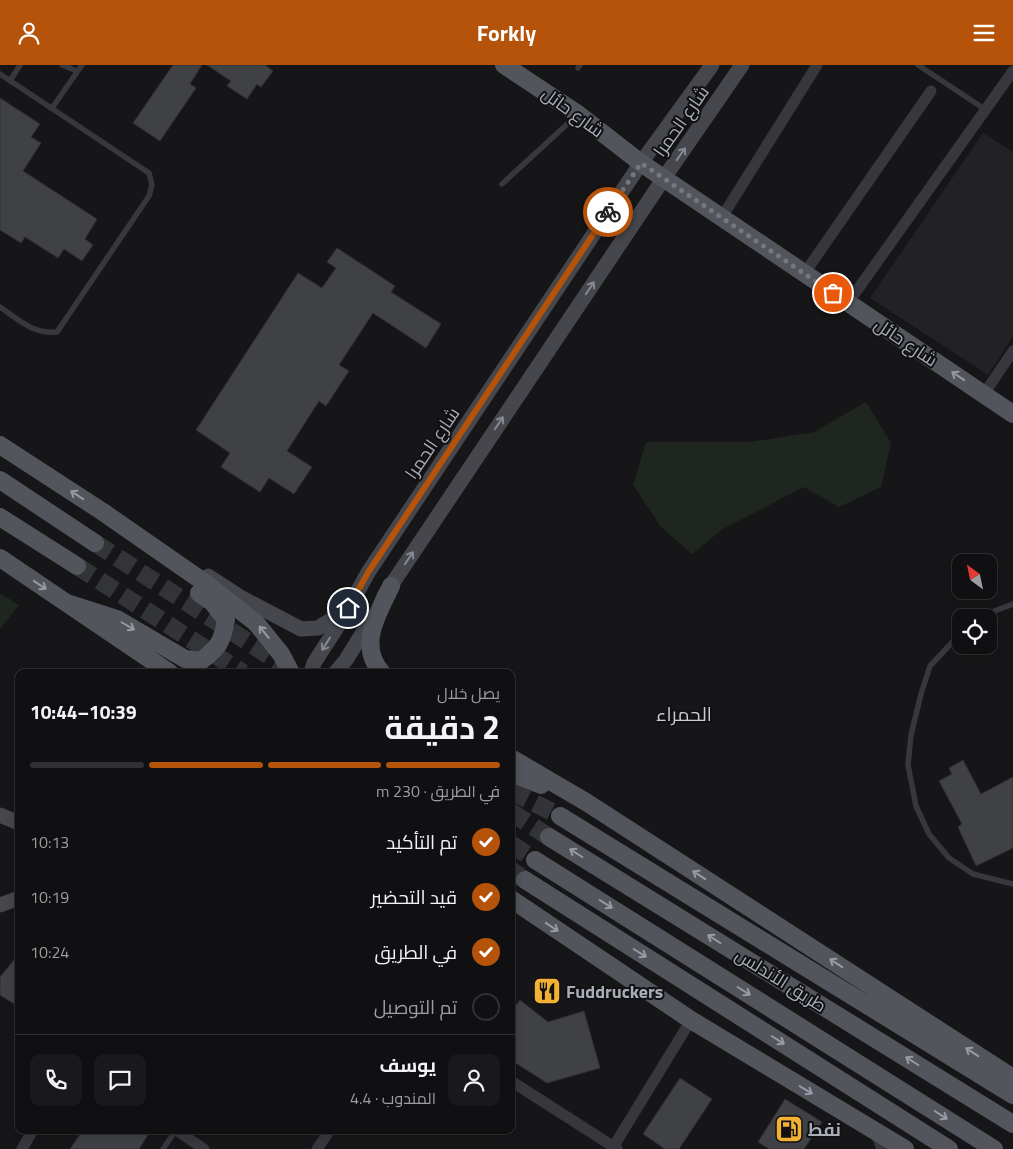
<!DOCTYPE html>
<html lang="ar">
<meta charset="utf-8">
<style>
:root{--surface:#101012;--page:#19191b;--text:#f1f3f6;--muted:#9c9d9f;--line:#303032;--accent:#b45309}
body{margin:0;font-family:"Titillium Web",Cairo,sans-serif;background:var(--page);color:var(--text);direction:rtl;height:100vh;display:flex;flex-direction:column;font-size:19px;white-space:nowrap}
*{box-sizing:border-box;margin:0}
p{font-size:16px;color:var(--muted)}
.icon{flex:none;width:28px;height:28px;fill:none;stroke:currentColor;stroke-width:2;stroke-linecap:round;stroke-linejoin:round}
.map{position:relative;flex:1;overflow:hidden;direction:ltr}
.details{position:absolute;left:15px;top:604px;width:500px;height:465px;display:flex;flex-direction:column;background:var(--surface);border-radius:10px;box-shadow:0 2px 8px #0003,0 0 0 1px var(--line);direction:rtl}
.details>*{flex:none}
.needle{width:32px;rotate:327deg}
.tools{position:absolute;left:952px;top:489px;display:grid;gap:10px}
.tools a{display:grid;place-items:center;width:45px;height:45px;border-radius:10px;background:var(--surface);box-shadow:0 2px 8px #0003,0 0 0 1px var(--line);font-size:25px}
.pin{position:absolute;display:grid;place-items:center;width:42px;height:42px;color:#fff;margin:-21px;border:2px solid #fff;border-radius:50%;box-shadow:0 1px 5px #0007}
.courier{position:absolute;display:grid;place-items:center;width:50px;height:50px;margin:-25px;border:4px solid #b45309;border-radius:50%;background:#fff;color:#222;box-shadow:0 1px 6px #0007}
.headline em{font-style:normal;font-weight:700}
.headline div{display:flex;flex-direction:column-reverse}
.headline{display:flex;align-items:center;justify-content:space-between;height:85px;padding:0 15px}
h1{font-size:32px;font-weight:700;line-height:38px}
.bar{display:grid;grid-template-columns:repeat(4,1fr);gap:8px 5px;align-content:center;height:60px;padding:0 15px}
.bar i{height:6px;border-radius:4px;background:var(--line)}
.bar .current{background:var(--accent)}
.bar p{grid-column:span 4}
.line{display:flex;align-items:center;gap:12px;padding:0 15px;border-top:1px solid var(--line)}
.line div{flex:1}
.round{display:grid;place-items:center;flex:none;width:52px;height:52px;border-radius:10px;background:var(--page)}
ol{padding:0 15px;list-style:none}
li{display:flex;align-items:center;gap:15px;height:55px}
li p{margin-inline-start:auto}
li .icon{padding:5px;border-radius:50%;background:var(--accent);color:#fff;stroke-width:4}
li:last-child{color:var(--muted)}
li i{width:28px;height:28px;border:2px solid var(--line);border-radius:50%}
header{display:flex;justify-content:space-between;align-items:center;height:65px;padding:0 15px;background:var(--accent);color:#fff;font-size:22px;font-weight:700}
.map>svg:first-child{display:block}
.built{fill:#222225}
.green{fill:#1e261f}
.building{fill:#404145;stroke:#303034}
.lines{fill:none;stroke-linecap:round;stroke-linejoin:round}
.primary-tunnel{stroke:#333438;stroke-width:18;stroke-dasharray:18 9;stroke-linecap:butt}
.service{stroke:#37383d;stroke-width:5.5}
.minor{stroke:#37383d;stroke-width:11}
.secondary{stroke:#45474d;stroke-width:15}
.primary{stroke:#53555c;stroke-width:18}
.oneway{stroke:#858993}
.oneway2{stroke:#979ba6}
.done{stroke:#757880;stroke-width:5;stroke-dasharray:0 9}
.route{stroke:#b45309;stroke-width:6}
.labels{text-anchor:middle;dominant-baseline:central;stroke-width:4;stroke-linejoin:round;paint-order:stroke}
.street-label{font-size:18px;fill:#a8adb8;stroke:#111113}
.poi-label{font-size:18px;font-weight:bold;fill:#a8adb8;stroke:#111113;text-anchor:start}
.neighbourhood-label{font-size:19px;fill:#c9ccd4;stroke:#111113}
</style>
<header><svg class="icon" aria-label="menu" viewBox="0 0 24 24"><path d="M4 6h16M4 12h16M4 18h16"/></svg>Forkly<svg class="icon" aria-label="person" viewBox="0 0 24 24"><circle cx="12" cy="8" r="4"/><path d="M4 21q1-7 8-7t8 7"/></svg></header>
<div class="map">
<svg width="1013" height="1084" viewBox="0 0 1013 1084">
<rect width="100%" height="100%" fill="#161618"/>
<path class="built" d="M983,68L1013,87V271L988,310L870,233Z"/>
<path class="green" d="M866,337L891,378L881,422L839,442L804,422L723,464L692,489L661,462L633,420L646,377H750L814,367Z
M0,528L19,540L0,564Z"/>
<path class="building" d="M173,0H202L190,19L196,23L160,76L133,58Z
M207,0H265L273,6L261,22L257,19L247,34L227,21L231,16Z
M0,33L40,59L31,72L41,78L23,106L97,154L85,174L93,180L82,196L64,184L58,193L25,172L21,178L0,165Z
M337,183L395,221L391,227L441,259L426,283L373,248L339,300L349,306L326,341L319,336L287,386L312,402L294,429L269,413L260,427L221,402L230,388L196,365L298,208L322,223L336,203L327,197Z
M963,695L981,729L1013,712V783L976,801L958,762L962,759L939,716L952,709L949,703Z
M19,889V942L0,930V912Z
M520,935L548,957L584,946L600,1003L547,1018L511,995V947Z
M680,1013L712,1034L679,1084H665L643,1069Z
M785,1034L822,1057L804,1084H769L758,1077Z
M83,1065H151L139,1084H70Z"/>
<g class="lines">
<path class="primary-tunnel" d="M95,478L293,606
M77,501L243,608
M511,726L560,751
M511,747L549,772
M511,779L535,795
M511,805L525,815"/>
<path class="service" d="M62,0L77,6
M918,0L986,45
M578,3L580,0
M0,9L149,108L152,120L149,131L57,267C33,269 19,255 0,242
M10,16L20,0
M52,43L82,0
M502,119L576,51
M982,552L989,548L1013,539
M961,568L930,601L921,629L911,670L908,700L916,741L929,769L949,793L973,809L1013,819
M163,1084L176,1065"/>
<path class="minor" d="M722,152L817,0
M804,209L931,26
M848,238L1013,6
M984,329L1013,286
M511,1016L617,1084
M176,1065L204,1084
M875,1066L882,1084
M22,1084L33,1065
M317,1084L330,1065
M612,1084L691,955"/>
<path class="secondary" d="M208,511L242,533L301,564L318,563L331,555L341,543
M384,531L664,113L742,0
M311,608L314,598L341,556L369,506L641,98L712,0
M335,608L346,595L373,551
M0,750L19,758
M0,840L19,833"/>
<path class="primary" d="M504,0L578,49L641,98L1013,349
M0,380L103,447L208,520L256,558L281,589L291,608
M0,415L95,478
M0,452L77,501
M0,493L170,608
M67,538L117,554L185,594L201,596C219,582 222,577 226,555L212,537L199,528
M382,608C357,580 378,549 391,521
M511,693L586,737L1013,1013
M511,708L541,720
M560,751L1013,1030
M549,772L1013,1059
M535,795L994,1084
M525,815L949,1084
M511,834L691,955L905,1084"/>
</g>
<defs><path id="oneway-shaft" d="M-6 0H5M1.5-3L5.5 0L1.5 3" fill="none" stroke-width="1.6" stroke-linecap="round" stroke-linejoin="round" transform="scale(1.25)"/></defs>
<g class="oneway">
<use href="#oneway-shaft" transform="translate(681 89) rotate(-55)"/>
<use href="#oneway-shaft" transform="translate(590 223) rotate(-56)"/>
<use href="#oneway-shaft" transform="translate(499 358) rotate(-56)"/>
<use href="#oneway-shaft" transform="translate(409 493) rotate(-56)"/>
<use href="#oneway-shaft" transform="translate(326 579) rotate(122)"/>
</g>
<g class="oneway2">
<use href="#oneway-shaft" transform="translate(958 311) rotate(-146)"/>
<use href="#oneway-shaft" transform="translate(77 430) rotate(-147)"/>
<use href="#oneway-shaft" transform="translate(40 520) rotate(34)"/>
<use href="#oneway-shaft" transform="translate(128 561) rotate(30)"/>
<use href="#oneway-shaft" transform="translate(264 567) rotate(-129)"/>
<use href="#oneway-shaft" transform="translate(576 788) rotate(-148)"/>
<use href="#oneway-shaft" transform="translate(699 810) rotate(-147)"/>
<use href="#oneway-shaft" transform="translate(606 839) rotate(32)"/>
<use href="#oneway-shaft" transform="translate(552 862) rotate(34)"/>
<use href="#oneway-shaft" transform="translate(714 874) rotate(-148)"/>
<use href="#oneway-shaft" transform="translate(640 888) rotate(32)"/>
<use href="#oneway-shaft" transform="translate(836 898) rotate(-147)"/>
<use href="#oneway-shaft" transform="translate(744 926) rotate(32)"/>
<use href="#oneway-shaft" transform="translate(778 975) rotate(32)"/>
<use href="#oneway-shaft" transform="translate(972 987) rotate(-147)"/>
<use href="#oneway-shaft" transform="translate(912 996) rotate(-148)"/>
<use href="#oneway-shaft" transform="translate(806 1025) rotate(31)"/>
<use href="#oneway-shaft" transform="translate(941 1050) rotate(32)"/>
</g>
<g class="lines">
<path class="done" d="M608,147L641,98L833,228"/>
<path class="route" d="M348,543L369,506L608,147"/>
</g>
<defs>
<g id="restaurant-square" transform="scale(1.4375)"><rect x="-9" y="-9" width="18" height="18" rx="4" fill="#f2b134" stroke="#111113"/><path d="M-5-6h1v4h1v-4h1v4h1v-4h1v5L-1.5 .5V6h-2V.5L-5-1ZM5-6V6H3V1.5H1.5Q1.5-4 5-6Z" fill="#111"/></g>
<g id="fuel-square" transform="scale(1.4375)"><rect x="-9" y="-9" width="18" height="18" rx="4" fill="#f2b134" stroke="#111113"/><path d="M-5.5-6h7V0h2V4h1.3V-2.5L3-4.5l.8-.8L6-3V5H2.5V1h-1V6h-7ZM-4.2-4.7v3.2H.2V-4.7Z" fill="#111"/></g>
</defs>
<g fill-rule="evenodd">
<use href="#restaurant-square" x="547" y="926"/>
<use href="#fuel-square" x="789" y="1064"/>
</g>
<g class="labels">
<g class="street-label">
<text transform="translate(573 47) rotate(36)">شارع حائل</text>
<text transform="translate(681 56) rotate(-55)">شارع الحمرا</text>
<text transform="translate(906 277) rotate(34)">شارع حائل</text>
<text transform="translate(432 378) rotate(-56)">شارع الحمرا</text>
<text transform="translate(781 915) rotate(32)">طريق الأندلس</text>
</g>
<g class="poi-label">
<text x="566" y="926">Fuddruckers</text>
<text x="808" y="1064">نفط</text>
</g>
<g class="neighbourhood-label">
<text x="684" y="648">الحمراء</text>
</g>
</g>
</svg>
<div class="tools">
<a><svg class="needle" viewBox="-14 -14 28 28"><path d="M0-13l5 13h-10z" fill="#e53935"/><path d="M0 13l5-13h-10z" fill="#9c9d9f"/></svg></a>
<a><svg class="icon" aria-label="locate" viewBox="0 0 24 24"><circle cx="12" cy="12" r="6"/><path d="M12 2v4M12 18v4M2 12h4M18 12h4"/></svg></a>
</div>
<div class="pin" style="left:833px;top:228px;background:#ea580c"><svg class="icon" aria-label="bag" viewBox="0 0 24 24"><path d="M5 8h14l-1 12H6zM9 8a3 3 0 0 1 6 0"/></svg></div>
<div class="pin" style="left:348px;top:543px;background:#1f2937"><svg class="icon" aria-label="home" viewBox="0 0 24 24"><path d="M3 11l9-7 9 7M6 9v11h12V9"/></svg></div>
<div class="courier" style="left:608px;top:147px"><svg class="icon" aria-label="bike" viewBox="0 0 24 24"><circle cx="6" cy="16" r="4"/><circle cx="18" cy="16" r="4"/><path d="M6 16l4-8h5l3 8M10 8l3 8H6M13 5h3"/></svg></div>
<section class="details">
<div class="headline"><div><h1>2 دقيقة</h1><p>يصل خلال</p></div><em>10:39–10:44</em></div>
<div class="bar"><i class="current"></i><i class="current"></i><i class="current"></i><i></i><p>في الطريق · 230 m</p></div>
<ol>
<li><svg class="icon" aria-label="check" viewBox="0 0 24 24"><path d="M5 12l5 5 9-10"/></svg>تم التأكيد<p>10:13</p></li>
<li><svg class="icon" aria-label="check" viewBox="0 0 24 24"><path d="M5 12l5 5 9-10"/></svg>قيد التحضير<p>10:19</p></li>
<li><svg class="icon" aria-label="check" viewBox="0 0 24 24"><path d="M5 12l5 5 9-10"/></svg>في الطريق<p>10:24</p></li>
<li><i></i>تم التوصيل</li>
</ol>
<div class="line" style="height:90px"><a class="round"><svg class="icon" aria-label="person" viewBox="0 0 24 24"><circle cx="12" cy="8" r="4"/><path d="M4 21q1-7 8-7t8 7"/></svg></a><div><b>يوسف</b><p>المندوب · 4.4</p></div><a class="round"><svg class="icon" aria-label="chat" viewBox="0 0 24 24"><path d="M4 5h16v11H9l-5 4z"/></svg></a><a class="round"><svg class="icon" aria-label="phone" viewBox="0 0 24 24"><path d="M5 4h4l2 5-3 2q2 4 5 5l2-3 5 2v4C11 20 4 13 5 4z"/></svg></a></div>
</section>
</div>
